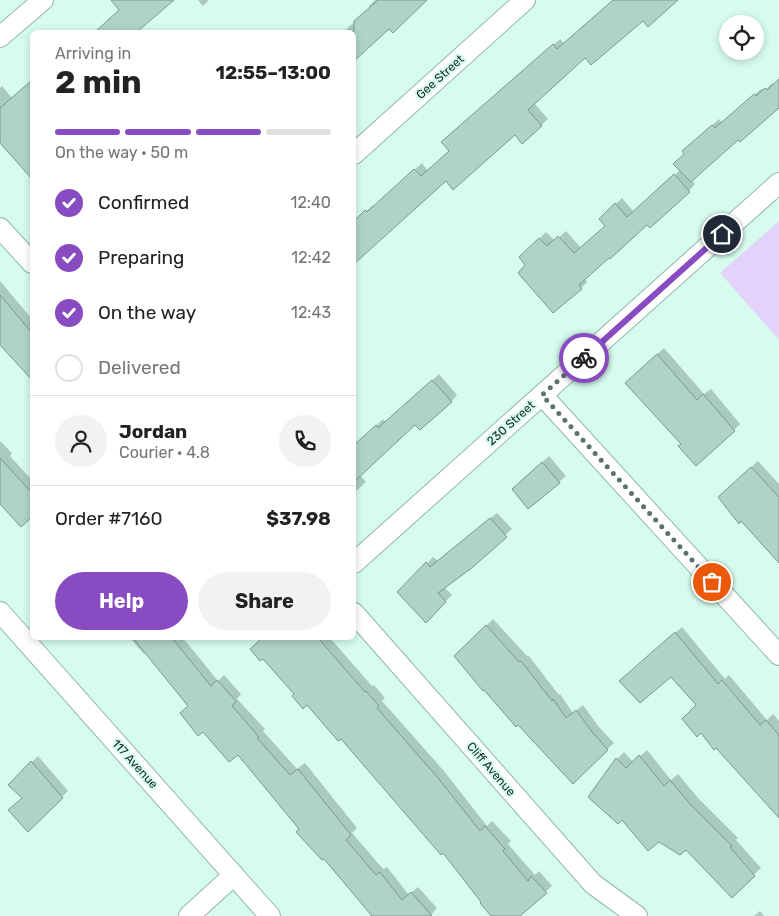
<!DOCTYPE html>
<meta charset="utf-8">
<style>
:root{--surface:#fff;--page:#f2f2f2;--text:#222;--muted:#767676;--line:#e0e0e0;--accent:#894bc1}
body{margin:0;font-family:Rubik,sans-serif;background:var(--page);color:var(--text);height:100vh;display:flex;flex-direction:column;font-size:19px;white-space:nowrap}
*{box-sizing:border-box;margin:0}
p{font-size:16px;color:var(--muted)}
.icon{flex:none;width:28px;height:28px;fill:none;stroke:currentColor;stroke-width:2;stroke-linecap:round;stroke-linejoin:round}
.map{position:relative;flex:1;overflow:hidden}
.details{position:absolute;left:30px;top:30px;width:326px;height:610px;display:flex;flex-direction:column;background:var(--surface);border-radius:8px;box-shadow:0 2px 8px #0003}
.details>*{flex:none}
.tools{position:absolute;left:719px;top:15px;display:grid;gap:10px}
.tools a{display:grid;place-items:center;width:45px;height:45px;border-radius:50%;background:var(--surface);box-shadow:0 2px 8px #0003;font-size:25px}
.pin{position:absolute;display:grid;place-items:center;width:42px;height:42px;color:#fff;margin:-21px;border:2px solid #fff;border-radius:50%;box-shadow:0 1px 5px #0007}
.courier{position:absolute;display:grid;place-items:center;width:50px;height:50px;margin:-25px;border:4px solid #894bc1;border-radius:50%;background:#fff;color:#222;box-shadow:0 1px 6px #0007}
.headline em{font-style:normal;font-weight:700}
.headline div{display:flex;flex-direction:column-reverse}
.headline{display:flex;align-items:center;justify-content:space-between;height:85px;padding:0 25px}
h1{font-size:32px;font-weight:700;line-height:38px}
.bar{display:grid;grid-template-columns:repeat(4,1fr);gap:8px 5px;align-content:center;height:60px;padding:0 25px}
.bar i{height:6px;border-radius:4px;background:var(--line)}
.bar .current{background:var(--accent)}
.bar p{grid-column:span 4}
.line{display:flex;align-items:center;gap:12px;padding:0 25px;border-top:1px solid var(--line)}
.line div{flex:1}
.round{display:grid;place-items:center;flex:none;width:52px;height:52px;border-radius:26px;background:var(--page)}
ol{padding:0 25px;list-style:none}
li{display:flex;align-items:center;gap:15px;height:55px}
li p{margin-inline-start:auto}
li .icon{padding:5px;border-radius:50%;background:var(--accent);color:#fff;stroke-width:4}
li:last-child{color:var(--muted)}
li i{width:28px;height:28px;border:2px solid var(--line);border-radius:50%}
.action{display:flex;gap:10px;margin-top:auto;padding:10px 25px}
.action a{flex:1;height:58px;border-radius:30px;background:var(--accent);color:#fff;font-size:20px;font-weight:700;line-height:58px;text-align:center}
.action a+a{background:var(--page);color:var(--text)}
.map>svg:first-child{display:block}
.green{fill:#e3d2f9}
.shadow{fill:#0003}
.building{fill:#afd4c6;stroke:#789b8e}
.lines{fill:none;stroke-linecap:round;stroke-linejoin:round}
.street-casing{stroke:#93b7aa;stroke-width:22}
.street{stroke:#fff;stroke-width:20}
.done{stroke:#5c736a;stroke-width:5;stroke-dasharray:0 9}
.route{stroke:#894bc1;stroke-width:6}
.labels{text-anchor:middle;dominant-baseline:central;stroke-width:4.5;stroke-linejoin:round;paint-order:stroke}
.street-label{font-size:12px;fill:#1b2924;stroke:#d6fced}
</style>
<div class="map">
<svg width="779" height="916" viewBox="0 0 779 916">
<rect width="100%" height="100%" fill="#d6fced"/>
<path class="green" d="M779,221V340L720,273Z"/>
<path class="shadow" d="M124,0H173L135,32H96L121,10Z
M198,0H209L203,6Z
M375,0H425L389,27L354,60V32H343L370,8L369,6Z
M614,0H674L643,19L585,57L534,103L548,119L523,142L515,133L446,179L354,262V222L373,205L374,206L422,163L428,171L450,151L449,136L560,39L564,43Z
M779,80V107L738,138L691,180L695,184L689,191L647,224L585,278L587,282L581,288L527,265L521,257L546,232L555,241L566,231L581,248L606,226L607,212L622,198L634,212L680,170L685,154L690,145L719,119L722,123L761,89L764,91L772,83L774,85Z
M32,81V177L0,141V88L2,86L12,98Z
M0,281L32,319V378L0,343Z
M664,348L704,394L711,389L740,424L734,430L633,376Z
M439,374L457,395L451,402L415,423L360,475L366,482L354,493V446L383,419L386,423Z
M0,441L12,453L10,456L32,480V516L21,525L0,502Z
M549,456L566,476L559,482H520Z
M758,461L779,484V562L726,491Z
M497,513L512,529L472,566L444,587L452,595L426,621L399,592L433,557L438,561Z
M493,619L527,656L528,655L559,695L560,694L573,713L583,705L599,727L614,743L573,782L456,656Z
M682,627L725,679L729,675L767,720L773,714L779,721V816L716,746L697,705L671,675H627Z
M130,638H183L218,681L224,675L241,694L237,699L265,729L263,731L297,769L305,763L357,828L352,833L383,869L387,867L409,895L418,887L437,908L431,915L432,916H373L238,753L189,705L146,652L144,654Z
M263,638H330L372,686L374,685L385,698L382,701L444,771L487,826L492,821L511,841L508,844L535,875L539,871L552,886L518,916H501L341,737L307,704L295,694L264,657L252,649Z
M647,750L671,780L678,774L698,798L738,838L736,840L761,868L732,896L686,849L622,818L590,797L617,759L624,752L633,762Z
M38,756L68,791L28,830L23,798L9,785Z
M760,911L764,916H754Z"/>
<path class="building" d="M111,0H174L137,32H95L119,10Z
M378,0H427L393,33L389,29L354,61V21Z
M613,0H678L648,27L643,21L591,65L585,58L528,110L542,126L522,144L515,135L453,190L446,181L354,264V221L365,210L367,212L414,169L421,176L449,151L441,142L553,44L557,49Z
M779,79V108L740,142L738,140L691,182L673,164L684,154L682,151L712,125L715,128L754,94L756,96L765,88L767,90Z
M32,80V179L0,143V108Z
M674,174L690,192L650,228L647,225L610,259L609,258L579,285L582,289L553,313L518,273L525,265L519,257L539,238L547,246L558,236L574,253L605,226L599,219L615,203L627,217Z
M0,295L32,333V380L0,345Z
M657,354L697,400L703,394L735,431L696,466L678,446L681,444L625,383Z
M432,380L452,402L420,430L415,425L354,482V445L376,425L378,428Z
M0,458L32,493V517L21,527L0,504Z
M542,462L560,483L528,509L512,489Z
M751,467L779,497V563L741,521L739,524L718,497Z
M490,518L507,537L473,567L438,593L446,602L426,623L397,592L426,562L430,567Z
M486,625L519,662L521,661L552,701L553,699L566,718L576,710L593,733L608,750L573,784L518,725L516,727L484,690L483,691L454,656Z
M675,632L718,684L722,680L760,725L766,720L779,735V818L716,748L714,750L701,733L697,737L682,719L696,705L671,677L640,703L619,681Z
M133,638H172L211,686L217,680L236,701L232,706L259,737L257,738L290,775L298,769L351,835L346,840L376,875L380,872L402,900L411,892L432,916H372L324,859L322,860L296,832L299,829L238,755L229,762L203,732L198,736L180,713L188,706Z
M262,638H318L365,692L366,691L379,706L377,708L438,778L480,831L485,826L505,849L503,851L528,881L531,876L547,893L520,916H491L480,903L481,902L443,853L441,855L341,739L338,741L307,705L303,709L292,696L294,694L263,659L260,661L250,649Z
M639,755L664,786L670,780L691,805L732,846L730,847L755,876L732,898L686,850L680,855L659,842L648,851L622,820L618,824L588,797L616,758L626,768Z
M31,761L63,798L28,832L8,810L22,798L8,785Z"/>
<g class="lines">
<g class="street-casing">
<path id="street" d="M0,37L43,0
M354,154L525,0
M0,228L32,263
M542,395L779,655
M354,563L779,183
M0,612L270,916
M354,613L593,884L637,916
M189,916L234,875"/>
</g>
<use href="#street" class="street"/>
</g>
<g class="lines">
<path class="done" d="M584,358L542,395L712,582"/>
<path class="route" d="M584,358L722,234"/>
</g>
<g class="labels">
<g class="street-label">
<text transform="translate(440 77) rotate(-42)">Gee Street</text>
<text transform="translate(511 423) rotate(-42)">230 Street</text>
<text transform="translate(135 764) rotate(48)">117 Avenue</text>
<text transform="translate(491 769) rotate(49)">Cliff Avenue</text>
</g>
</g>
</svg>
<div class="tools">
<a><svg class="icon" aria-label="locate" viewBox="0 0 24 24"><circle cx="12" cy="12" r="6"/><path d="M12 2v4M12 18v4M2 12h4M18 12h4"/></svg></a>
</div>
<div class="pin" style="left:712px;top:582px;background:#ea580c"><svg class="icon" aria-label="bag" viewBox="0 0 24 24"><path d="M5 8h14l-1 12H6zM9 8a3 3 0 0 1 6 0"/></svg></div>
<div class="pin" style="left:722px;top:234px;background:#1f2937"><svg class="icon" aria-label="home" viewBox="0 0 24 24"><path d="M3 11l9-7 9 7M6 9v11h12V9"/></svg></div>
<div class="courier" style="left:584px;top:358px"><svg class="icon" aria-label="bike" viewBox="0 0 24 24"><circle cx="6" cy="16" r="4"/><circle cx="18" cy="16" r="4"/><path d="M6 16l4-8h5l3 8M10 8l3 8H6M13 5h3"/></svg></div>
<section class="details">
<div class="headline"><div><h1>2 min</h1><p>Arriving in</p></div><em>12:55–13:00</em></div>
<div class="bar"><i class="current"></i><i class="current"></i><i class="current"></i><i></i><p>On the way · 50 m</p></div>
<ol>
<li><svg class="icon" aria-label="check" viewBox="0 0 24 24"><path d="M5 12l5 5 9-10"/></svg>Confirmed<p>12:40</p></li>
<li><svg class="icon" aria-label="check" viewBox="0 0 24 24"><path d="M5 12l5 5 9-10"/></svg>Preparing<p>12:42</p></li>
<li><svg class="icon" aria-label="check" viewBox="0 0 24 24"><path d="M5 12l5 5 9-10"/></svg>On the way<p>12:43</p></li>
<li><i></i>Delivered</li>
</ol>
<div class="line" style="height:90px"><a class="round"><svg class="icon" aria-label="person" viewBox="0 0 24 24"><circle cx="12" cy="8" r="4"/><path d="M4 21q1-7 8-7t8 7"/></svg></a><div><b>Jordan</b><p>Courier · 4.8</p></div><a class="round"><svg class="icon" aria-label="phone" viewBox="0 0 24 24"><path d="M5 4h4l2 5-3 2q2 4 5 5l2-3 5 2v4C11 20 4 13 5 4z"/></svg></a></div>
<div class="line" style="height:65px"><div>Order #7160</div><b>$37.98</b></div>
<div class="action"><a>Help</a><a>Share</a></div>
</section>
</div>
